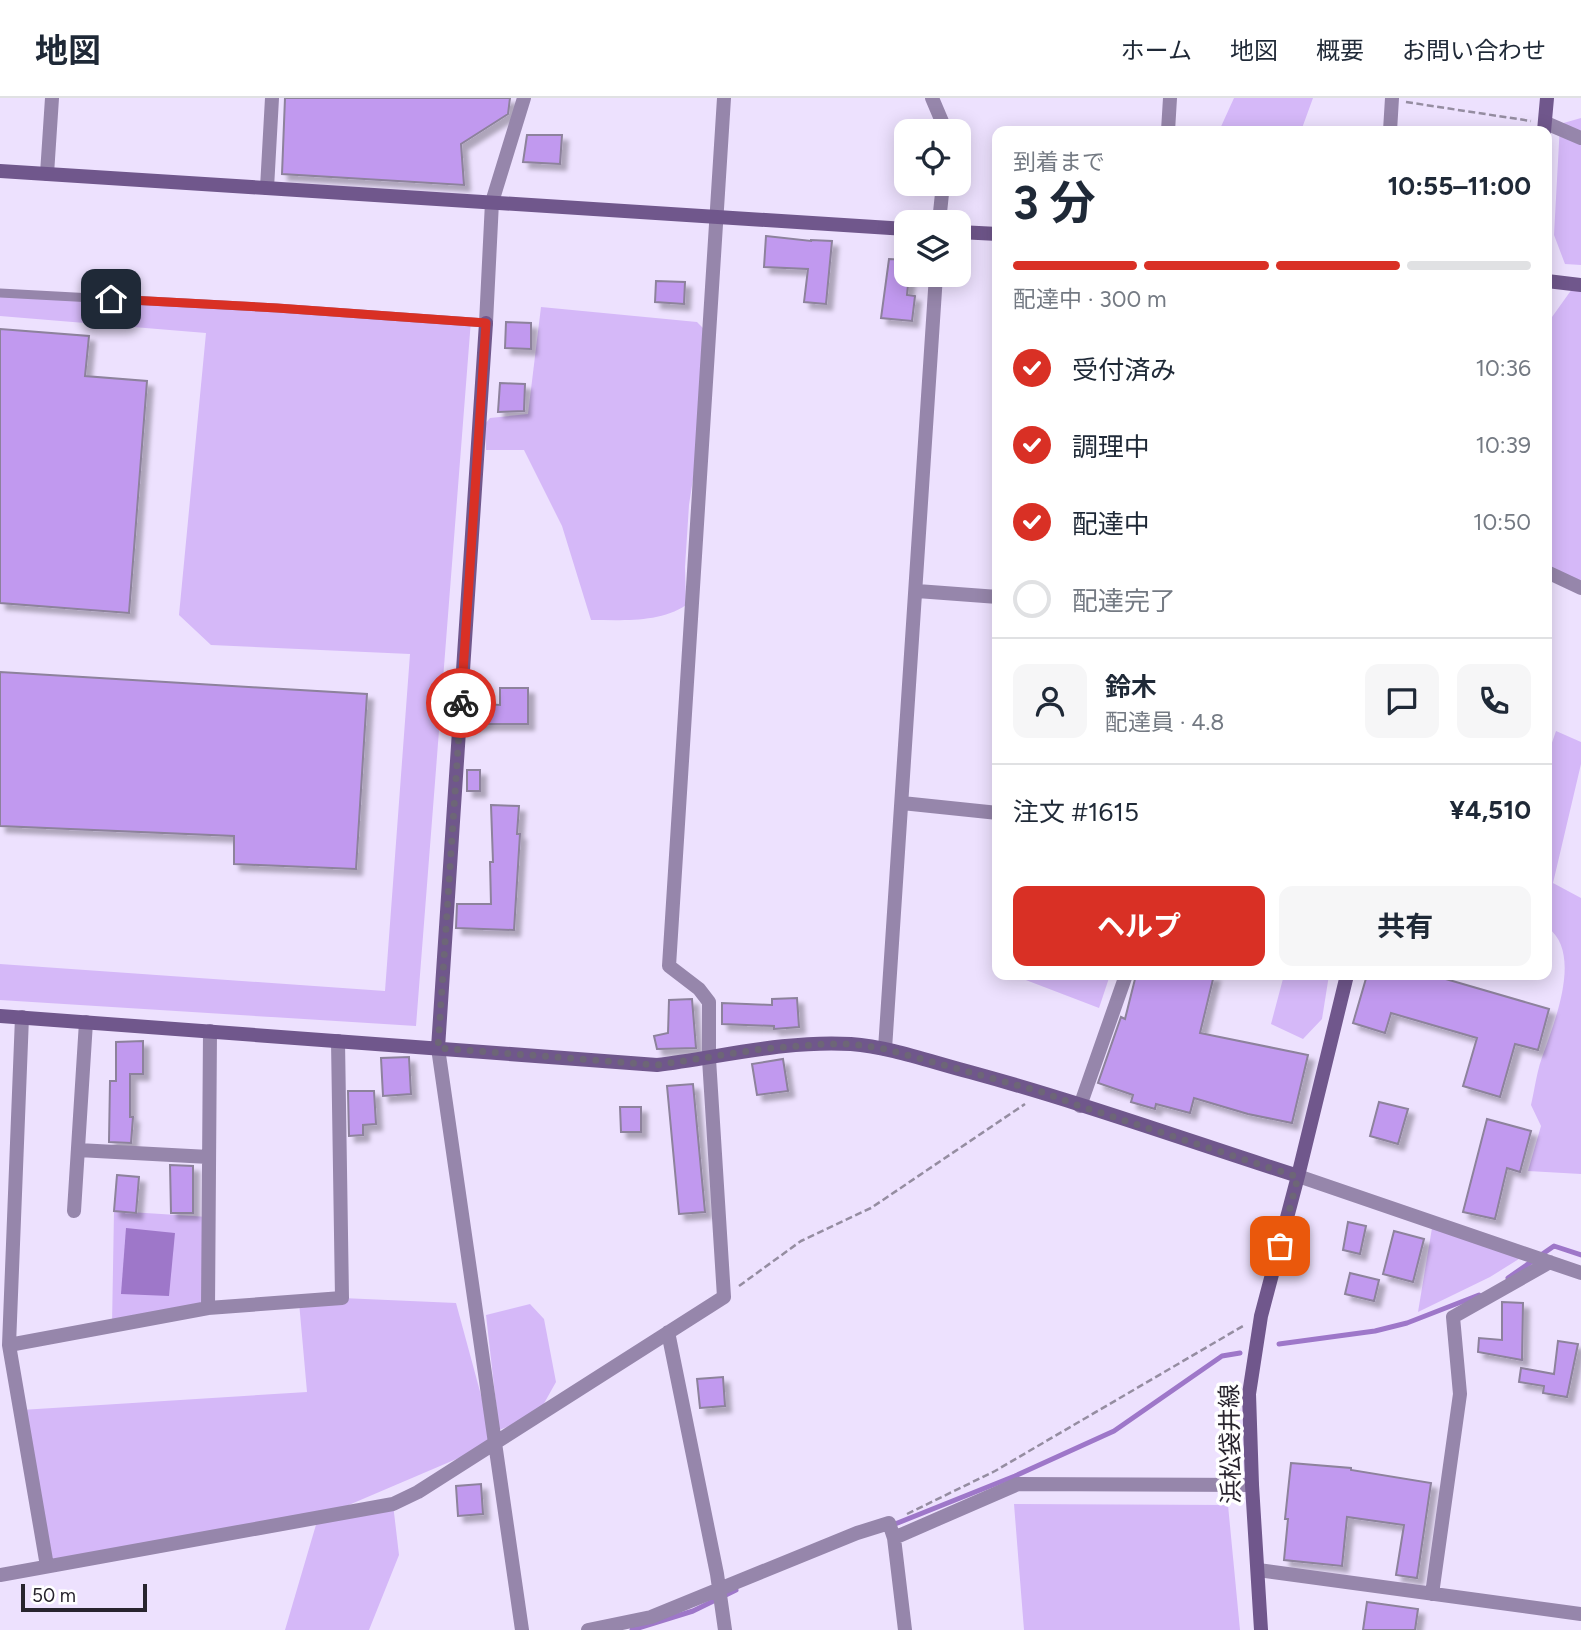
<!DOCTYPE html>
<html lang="ja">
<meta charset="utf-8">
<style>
:root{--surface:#fff;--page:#f6f6f7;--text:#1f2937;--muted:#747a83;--line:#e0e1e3;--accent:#d93025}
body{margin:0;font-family:Figtree,"Noto Sans JP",sans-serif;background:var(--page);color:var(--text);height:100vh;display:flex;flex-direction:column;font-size:26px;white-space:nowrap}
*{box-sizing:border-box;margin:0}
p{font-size:23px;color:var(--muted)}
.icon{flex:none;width:38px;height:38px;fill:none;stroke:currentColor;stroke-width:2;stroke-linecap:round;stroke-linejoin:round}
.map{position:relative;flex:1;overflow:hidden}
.side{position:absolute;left:992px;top:28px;width:560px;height:854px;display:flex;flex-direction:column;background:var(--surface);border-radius:14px;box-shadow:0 4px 18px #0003}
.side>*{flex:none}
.tools{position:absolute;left:894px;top:21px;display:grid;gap:14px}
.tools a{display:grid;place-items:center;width:77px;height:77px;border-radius:14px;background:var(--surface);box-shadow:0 4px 18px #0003;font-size:35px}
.scale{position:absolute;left:21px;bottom:18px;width:126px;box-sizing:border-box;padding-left:7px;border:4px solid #28242e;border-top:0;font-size:19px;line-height:24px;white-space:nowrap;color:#28242e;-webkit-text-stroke:5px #fff;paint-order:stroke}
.pin{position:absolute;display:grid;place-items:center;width:60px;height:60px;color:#fff;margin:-30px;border-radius:14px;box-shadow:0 4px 10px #0006}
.courier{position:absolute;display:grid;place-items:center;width:70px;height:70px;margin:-35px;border:5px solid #d93025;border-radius:50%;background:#fff;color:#222;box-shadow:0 2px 9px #0007}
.headline em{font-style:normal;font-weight:700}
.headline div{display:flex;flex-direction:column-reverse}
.headline{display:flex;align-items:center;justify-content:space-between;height:119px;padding:0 21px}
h1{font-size:46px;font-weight:700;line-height:52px}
.bar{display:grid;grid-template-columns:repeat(4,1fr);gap:10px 7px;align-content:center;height:84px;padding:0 21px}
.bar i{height:9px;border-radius:5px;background:var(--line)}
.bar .selected{background:var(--accent)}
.bar p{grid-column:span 4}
.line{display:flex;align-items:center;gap:18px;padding:0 21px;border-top:2px solid var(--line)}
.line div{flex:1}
.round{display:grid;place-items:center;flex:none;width:74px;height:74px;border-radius:14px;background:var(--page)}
ol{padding:0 21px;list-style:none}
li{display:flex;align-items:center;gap:21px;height:77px}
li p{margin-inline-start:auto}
li .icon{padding:7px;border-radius:50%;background:var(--accent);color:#fff;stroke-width:4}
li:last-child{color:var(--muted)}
li i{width:38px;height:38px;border:4px solid var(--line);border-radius:50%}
.primary-button{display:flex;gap:14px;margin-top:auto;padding:14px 21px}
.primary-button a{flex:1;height:80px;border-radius:14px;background:var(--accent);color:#fff;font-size:28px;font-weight:700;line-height:80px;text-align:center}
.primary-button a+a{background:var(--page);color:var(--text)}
header{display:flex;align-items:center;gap:42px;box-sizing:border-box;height:98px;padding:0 35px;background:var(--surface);border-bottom:2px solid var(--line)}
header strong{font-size:33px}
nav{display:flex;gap:38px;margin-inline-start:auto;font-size:24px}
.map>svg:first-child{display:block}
.green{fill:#d5b8f8}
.water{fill:#9e77c9}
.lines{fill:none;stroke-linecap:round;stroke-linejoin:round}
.stream{stroke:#9e77c9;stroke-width:5}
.building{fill:#c199ef;stroke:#8d829c;stroke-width:2;filter:url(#shadow)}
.path{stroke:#958da1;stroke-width:2.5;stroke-dasharray:7 3.5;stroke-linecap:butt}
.lane{stroke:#9686ab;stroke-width:9}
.street{stroke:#9686ab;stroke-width:14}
.secondary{stroke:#70578c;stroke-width:14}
.done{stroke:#6d6677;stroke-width:7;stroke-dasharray:0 12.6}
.route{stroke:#d93025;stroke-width:9}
.labels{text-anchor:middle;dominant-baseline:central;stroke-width:7;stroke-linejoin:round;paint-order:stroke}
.street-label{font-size:24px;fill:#28242e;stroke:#fff}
</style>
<header>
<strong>地図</strong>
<nav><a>ホーム</a><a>地図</a><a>概要</a><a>お問い合わせ</a></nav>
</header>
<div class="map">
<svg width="1581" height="1532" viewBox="0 0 1581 1532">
<defs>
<filter id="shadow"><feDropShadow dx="6" dy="6" stdDeviation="2" flood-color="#0004"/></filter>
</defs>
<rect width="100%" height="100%" fill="#ede1fe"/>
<path class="green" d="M1234,0H1313L1301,33H1219Z
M1581,20V167L1565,166L1554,137L1560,26Z
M1577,184H1581V486L1547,468V226Z
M0,191L471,222L416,928L0,902V866L385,893L410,556L211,547L179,517L206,235L0,218Z
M541,209L697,224L709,236L699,342L689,407L685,469L686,507C660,525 622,522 591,522L562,428L524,352H486L485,326L490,320L528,316Z
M1556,633L1581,644V666L1553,785L1581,800V1076L1528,1073L1541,1028L1531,1007C1535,990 1537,971 1544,954C1558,915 1581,853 1547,829V659Z
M1013,877H1110L1099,910Z
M1284,877H1329L1322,921L1303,941L1271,926Z
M114,1113L208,1119V1210L112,1228Z
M1433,1124L1527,1156L1490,1179L1418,1214Z
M342,1200L456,1205L494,1345L323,1418L393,1406L399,1457L369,1532H285L318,1420L47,1468L21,1312L307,1294L299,1204Z
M530,1206L544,1221L556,1284L537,1318L499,1332L486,1217Z
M1014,1406L1228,1407L1240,1532H1024Z"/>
<path class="water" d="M126,1130L175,1135L169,1198L121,1196Z"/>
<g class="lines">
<path class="stream" d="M1508,1180L1554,1148L1581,1157
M1279,1246L1375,1233L1407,1225L1479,1197
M890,1428L1015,1378L1114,1333L1222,1258L1240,1255
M632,1532L693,1513L736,1492"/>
</g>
<path class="building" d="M285,0H510L508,16L461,46L464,87L282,76Z
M527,37H562L560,66L523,64Z
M766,138L811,143V142L832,143L826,206L804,204L808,171L764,169Z
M889,161L906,162V177H909L907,197L915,198L912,223L881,220Z
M656,183L685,184L684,206L655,204Z
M506,224L531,225V251L505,250Z
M0,231L89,238L85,278L147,283L129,515L0,505Z
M500,285L525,286L524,313L498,314Z
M0,574L367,596L356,771L234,766V738L0,728Z
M500,590H528V626H470L472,605L500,607Z
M467,672H480V693H467Z
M491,707L519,708L517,736H520L514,832L456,830L457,806H491L490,764H493Z
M1136,877H1214L1200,935L1308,957L1292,1025L1248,1016L1194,1000L1190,1015L1156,1006L1155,1011L1131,1004L1133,997L1098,985L1121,919L1125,921Z
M1367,877H1432L1549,911L1538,952L1515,946L1500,999L1463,988L1477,940L1391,915L1385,935L1353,925Z
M797,900L799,929L774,931V928L722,926V905L772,907V901Z
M692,901L696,950L657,951L654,938L668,935L669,902Z
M143,943V976H130V1019H133L131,1045L109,1044L110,983H116V944Z
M409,959L411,996L383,998L381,960Z
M783,961L788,993L757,997L752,966Z
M693,986L705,1114L679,1116L667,988Z
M348,993H374L376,1026L363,1027V1037L349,1038Z
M1379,1004L1408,1011L1398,1046L1370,1038Z
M620,1009H641V1034H621Z
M1487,1021L1531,1033L1520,1074L1507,1070L1495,1121L1463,1114Z
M170,1067L193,1068V1115H171Z
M117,1077L139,1079L136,1115L114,1113Z
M1348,1124L1366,1128L1360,1156L1343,1152Z
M1394,1133L1424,1141L1413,1184L1383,1176Z
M1350,1175L1379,1182L1374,1203L1345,1196Z
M1502,1204L1523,1205L1522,1262L1478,1254L1479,1240L1502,1242Z
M1558,1243L1578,1246L1567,1299L1543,1295L1544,1288L1519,1284L1521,1270L1554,1276Z
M723,1279L725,1308L700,1310L697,1281Z
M1291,1365L1351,1370V1372L1431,1385L1417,1480L1396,1477L1404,1427L1347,1419L1342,1468L1284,1462L1288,1421H1285Z
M481,1386L483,1416L458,1418L456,1388Z
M1367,1504L1418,1511L1415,1532H1363Z"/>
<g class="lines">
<path class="path" d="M1406,4L1531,23
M739,1188L801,1143L871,1110L1025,1006
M907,1416L995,1373L1243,1228"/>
<path class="lane" d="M0,195L277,210L486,225"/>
<path class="street" d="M932,0L946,33
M1546,25L1581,40
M1168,33L1170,0
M1390,33L1392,0
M47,76L52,0
M267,90L272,0
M939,124L943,86
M486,225L492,104L524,0
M1547,474L1581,490
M917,493L998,499
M902,705L998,715
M22,919L9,1247L47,1468
M438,950L522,1532
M885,951L936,177
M1080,1008L1126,877
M78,1052L209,1059
M1298,1078L1581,1175
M74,1113L86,924
M208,1210L342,1200L338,943
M668,1234L717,1476L725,1532
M9,1247L208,1210L210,933
M894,1440L1018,1386L1252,1387
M1258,1472L1581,1516
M0,1477L393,1406L418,1394L724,1199L709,961V904L699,891L669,868L724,0
M1432,1496L1460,1296L1453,1219L1550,1164
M588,1532L651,1519L857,1435L889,1425L894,1440L905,1532"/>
<path class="secondary" d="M1544,33L1547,0
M0,73L906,131
M959,134L998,136
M1547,183L1581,187
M0,918L657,967C721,959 786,942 851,946C891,949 931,964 970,974C1080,1004 1189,1043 1298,1078
M438,950L486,225
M1261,1532L1252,1387L1249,1296L1261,1218L1298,1078L1347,877"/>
</g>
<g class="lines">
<path class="done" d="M461,605L438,950L657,967L762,951L823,946H853L885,951L1042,994L1080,1008L1298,1079L1280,1148"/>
<path class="route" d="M111,201L277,210L486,225L461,605"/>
</g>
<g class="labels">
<g class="street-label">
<text transform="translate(1230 1346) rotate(-91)">浜松袋井線</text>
</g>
</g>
</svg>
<div class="tools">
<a><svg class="icon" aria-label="locate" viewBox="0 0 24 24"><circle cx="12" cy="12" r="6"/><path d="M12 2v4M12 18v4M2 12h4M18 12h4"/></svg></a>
<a><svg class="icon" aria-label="layers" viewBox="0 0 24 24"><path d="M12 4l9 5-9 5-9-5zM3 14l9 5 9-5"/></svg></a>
</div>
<div class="scale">50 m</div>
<div class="pin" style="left:1280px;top:1148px;background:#ea580c"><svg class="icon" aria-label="bag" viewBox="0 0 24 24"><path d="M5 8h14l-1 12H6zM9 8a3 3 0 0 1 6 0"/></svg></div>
<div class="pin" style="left:111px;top:201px;background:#1f2937"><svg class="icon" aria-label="home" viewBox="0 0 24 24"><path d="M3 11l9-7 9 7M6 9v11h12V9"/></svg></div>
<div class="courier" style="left:461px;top:605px"><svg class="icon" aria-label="bike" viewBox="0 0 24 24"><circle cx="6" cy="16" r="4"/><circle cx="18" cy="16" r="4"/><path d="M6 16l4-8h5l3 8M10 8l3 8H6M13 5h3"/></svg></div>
<section class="side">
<div class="headline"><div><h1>3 分</h1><p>到着まで</p></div><em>10:55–11:00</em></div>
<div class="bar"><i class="selected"></i><i class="selected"></i><i class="selected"></i><i></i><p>配達中 · 300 m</p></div>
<ol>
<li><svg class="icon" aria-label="check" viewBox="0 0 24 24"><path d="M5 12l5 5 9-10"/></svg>受付済み<p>10:36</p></li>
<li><svg class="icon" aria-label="check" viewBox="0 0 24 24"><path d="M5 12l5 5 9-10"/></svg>調理中<p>10:39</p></li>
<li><svg class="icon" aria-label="check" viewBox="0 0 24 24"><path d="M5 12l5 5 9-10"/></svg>配達中<p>10:50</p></li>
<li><i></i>配達完了</li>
</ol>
<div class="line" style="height:126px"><a class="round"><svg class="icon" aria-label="person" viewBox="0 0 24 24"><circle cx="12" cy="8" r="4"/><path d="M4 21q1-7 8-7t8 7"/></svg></a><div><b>鈴木</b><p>配達員 · 4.8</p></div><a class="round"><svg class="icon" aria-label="chat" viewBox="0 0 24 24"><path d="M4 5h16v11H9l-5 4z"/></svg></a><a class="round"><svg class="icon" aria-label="phone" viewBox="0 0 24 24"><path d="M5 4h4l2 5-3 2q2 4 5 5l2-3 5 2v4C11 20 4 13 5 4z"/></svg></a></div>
<div class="line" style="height:91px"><div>注文 #1615</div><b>¥4,510</b></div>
<div class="primary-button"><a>ヘルプ</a><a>共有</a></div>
</section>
</div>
